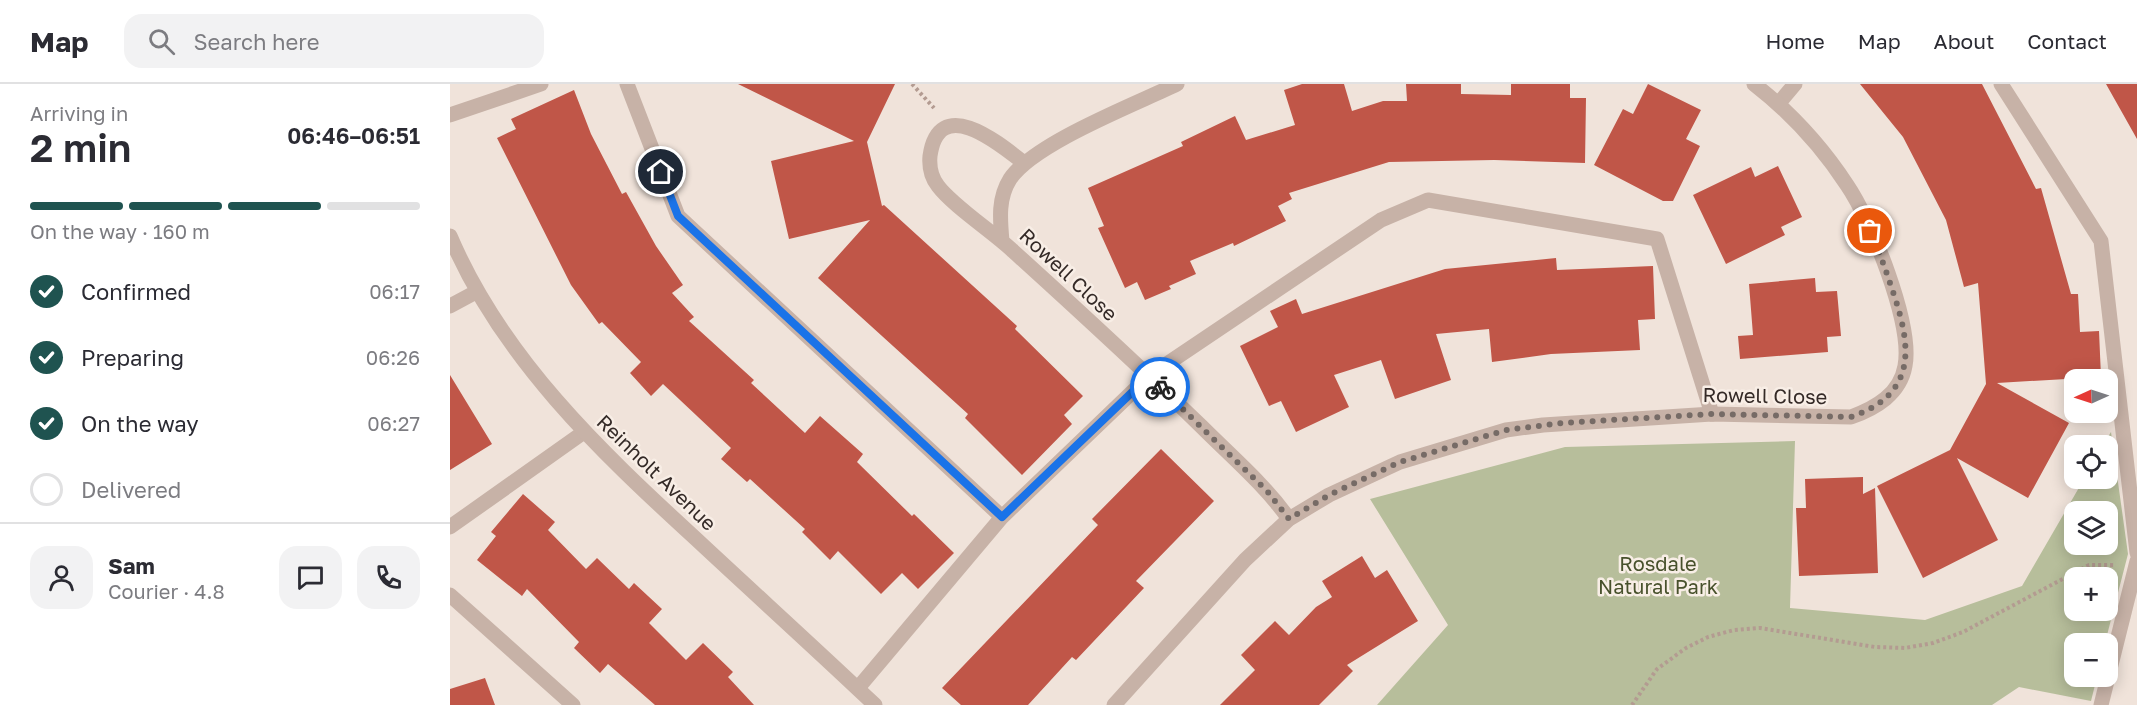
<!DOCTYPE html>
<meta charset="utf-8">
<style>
:root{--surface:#fff;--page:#f2f2f3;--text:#2b2b33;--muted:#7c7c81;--line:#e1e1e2;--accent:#1f5350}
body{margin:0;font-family:"Golos Text",sans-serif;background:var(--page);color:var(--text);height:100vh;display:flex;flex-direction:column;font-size:22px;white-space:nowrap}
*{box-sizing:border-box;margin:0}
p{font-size:20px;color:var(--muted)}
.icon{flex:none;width:33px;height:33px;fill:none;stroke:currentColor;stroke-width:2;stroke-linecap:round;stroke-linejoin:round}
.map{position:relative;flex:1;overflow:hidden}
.drawer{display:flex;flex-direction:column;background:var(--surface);width:450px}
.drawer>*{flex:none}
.needle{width:39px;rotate:267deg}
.buttons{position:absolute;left:1614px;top:285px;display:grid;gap:12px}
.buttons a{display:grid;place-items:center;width:54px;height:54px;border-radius:12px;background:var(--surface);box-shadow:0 3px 15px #0003;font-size:30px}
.pin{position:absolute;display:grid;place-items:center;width:51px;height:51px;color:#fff;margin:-26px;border:3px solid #fff;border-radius:50%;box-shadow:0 2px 6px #0007}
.courier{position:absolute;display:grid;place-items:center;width:60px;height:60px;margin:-30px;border:4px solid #1a73e8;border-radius:50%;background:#fff;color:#222;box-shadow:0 2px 8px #0007}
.headline em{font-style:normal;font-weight:600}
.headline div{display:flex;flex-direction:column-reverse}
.headline{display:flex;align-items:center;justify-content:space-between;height:102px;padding:0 30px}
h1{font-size:39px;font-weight:600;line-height:45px}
.bar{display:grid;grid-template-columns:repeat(4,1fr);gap:9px 6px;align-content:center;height:72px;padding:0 30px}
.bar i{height:8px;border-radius:4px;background:var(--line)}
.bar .on{background:var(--accent)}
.bar p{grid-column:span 4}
.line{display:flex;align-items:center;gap:15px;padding:0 30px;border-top:2px solid var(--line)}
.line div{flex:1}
.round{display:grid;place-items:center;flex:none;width:63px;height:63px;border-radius:18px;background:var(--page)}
ol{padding:0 30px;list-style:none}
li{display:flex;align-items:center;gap:18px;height:66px}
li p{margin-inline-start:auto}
li .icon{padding:6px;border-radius:50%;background:var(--accent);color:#fff;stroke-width:4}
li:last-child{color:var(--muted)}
li i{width:33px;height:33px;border:3px solid var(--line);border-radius:50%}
header{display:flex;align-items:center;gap:36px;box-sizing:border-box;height:84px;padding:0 30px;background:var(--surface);border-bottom:2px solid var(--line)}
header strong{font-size:28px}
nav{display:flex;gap:33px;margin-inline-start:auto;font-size:21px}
.search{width:420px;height:54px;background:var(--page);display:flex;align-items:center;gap:15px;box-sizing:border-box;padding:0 21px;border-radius:18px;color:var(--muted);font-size:22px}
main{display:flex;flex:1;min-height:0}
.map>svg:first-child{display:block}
.green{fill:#b7be9b;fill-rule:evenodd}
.building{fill:#c05648}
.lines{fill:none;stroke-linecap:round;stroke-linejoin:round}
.path{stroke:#b39b91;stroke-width:4;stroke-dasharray:3 3;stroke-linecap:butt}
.service{stroke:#c7b2a7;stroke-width:15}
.minor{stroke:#c7b2a7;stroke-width:15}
.done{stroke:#766b66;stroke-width:6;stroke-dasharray:0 10.8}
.route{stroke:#1a73e8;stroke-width:8}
.labels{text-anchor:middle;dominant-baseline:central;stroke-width:5;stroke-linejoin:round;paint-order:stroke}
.street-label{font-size:20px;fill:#342a27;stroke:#f8eee6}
.park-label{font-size:20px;fill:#48512c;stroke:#f8eee6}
</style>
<header>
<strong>Map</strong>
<div class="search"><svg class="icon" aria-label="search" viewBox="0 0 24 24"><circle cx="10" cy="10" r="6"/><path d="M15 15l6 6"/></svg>Search here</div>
<nav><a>Home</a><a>Map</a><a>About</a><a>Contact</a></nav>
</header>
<main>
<section class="drawer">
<div class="headline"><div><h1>2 min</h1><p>Arriving in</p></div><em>06:46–06:51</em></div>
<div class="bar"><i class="on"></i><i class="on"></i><i class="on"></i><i></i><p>On the way · 160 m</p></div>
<ol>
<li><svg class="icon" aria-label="check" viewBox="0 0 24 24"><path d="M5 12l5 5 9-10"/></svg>Confirmed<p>06:17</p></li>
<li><svg class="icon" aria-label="check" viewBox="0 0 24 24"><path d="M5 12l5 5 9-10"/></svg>Preparing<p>06:26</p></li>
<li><svg class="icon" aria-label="check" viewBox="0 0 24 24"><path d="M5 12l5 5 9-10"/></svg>On the way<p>06:27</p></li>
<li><i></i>Delivered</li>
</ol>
<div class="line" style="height:108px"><a class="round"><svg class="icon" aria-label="person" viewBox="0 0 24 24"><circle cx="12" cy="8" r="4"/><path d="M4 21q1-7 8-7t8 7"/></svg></a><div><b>Sam</b><p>Courier · 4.8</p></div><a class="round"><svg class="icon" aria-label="chat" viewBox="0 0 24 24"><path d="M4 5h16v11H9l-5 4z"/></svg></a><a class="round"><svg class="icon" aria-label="phone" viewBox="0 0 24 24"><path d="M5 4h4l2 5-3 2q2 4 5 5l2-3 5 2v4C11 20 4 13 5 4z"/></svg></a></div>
</section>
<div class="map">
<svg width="1687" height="621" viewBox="0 0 1687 621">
<rect width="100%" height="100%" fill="#f0e3da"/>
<path class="green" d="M1661,348L1678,470L1655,559L1624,560V592L1647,593L1641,617L1569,603L1542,621H927L998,541L920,415L1115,363L1345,357L1340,524L1475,536L1572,502L1634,395L1658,394V362L1653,361ZM1624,428H1658V460H1624ZM1624,494H1658V526H1624Z"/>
<path class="building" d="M288,0H445L417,58L432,122L434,121L567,242L565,245L633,312L614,331L622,340L572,391L515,334L518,330L368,194L420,136L339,155L321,77L404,57Z
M852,0H894L902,27L933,17H957L956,0H1011V10L1061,11V0H1120V14H1136L1135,79L1044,76L939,78L839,109L842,115L828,122L836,137L784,162L783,159L740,177L746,190L719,202L721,205L695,216L687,198L675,204L648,144L654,142L638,104L733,62L731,58L785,32L796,56L845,41L834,6Z
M1198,0L1251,26L1236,55L1250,62L1223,117H1213L1144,81L1173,25L1183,30Z
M1410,0H1532L1586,105L1591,104L1621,210H1628L1630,248L1649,247L1651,293L1547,299L1619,339L1578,414L1507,374L1548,456L1473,494L1427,402L1500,366L1536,300L1528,199L1514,203L1496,136L1453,53Z
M1656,0H1687V55Z
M124,6L141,50L172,110L176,108L206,162L233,201L222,209L244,233L239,237L304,296L301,299L355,349L370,332L413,370L407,378L462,432L464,430L504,469L468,505L452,489L431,510L388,467L380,476L352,448L355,445L300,395L297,398L271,375L281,364L213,300L201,312L180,289L191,278L152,238L149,240L121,201L47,54L66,45L61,35Z
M1328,82L1352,133L1331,143L1335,151L1276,180L1243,111L1301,83L1305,93Z
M1106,174L1107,186L1203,182L1205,235L1188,236L1190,266L1101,270L1042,278L1039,245L986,250L1001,296L945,315L931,276L884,291L899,323L846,348L831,317L819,322L790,262L828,243L820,227L846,215L852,230L995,185Z
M1365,194L1366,208L1387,207L1391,252L1377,253L1378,268L1290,275L1288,252L1303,251L1299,200Z
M0,291L42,360L0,386Z
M711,365L764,417L686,497L694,504L626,576L622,573L578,621H511L492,604L648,441L642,435Z
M1413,393V410L1425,404L1428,489L1349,492L1346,424H1356L1355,395Z
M73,410L105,438L98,446L136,485L147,474L179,505L184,499L212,525L199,539L236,576L253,559L283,588L278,593L304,621H205L158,580L150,589L124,564L129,558L77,505L72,512L27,476L46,452L41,448Z
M912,472L925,494L937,486L968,537L897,581L903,587L869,621H770L805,586L791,571L825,537L839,551L866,523L882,513L872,497Z
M35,594L45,621H0V605Z"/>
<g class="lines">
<path class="path" d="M462,0L484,24
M1182,621L1207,585L1236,564L1258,553L1284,546L1310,544L1425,563L1455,564L1483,559L1513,548L1639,481H1665"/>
<path class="service" d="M177,0L228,132L552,433
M1551,0L1651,157L1687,469
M1329,19L1345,0
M0,31L91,0
M0,443L134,348
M0,511L123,621
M408,604L552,433L699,292L931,136L978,116L1207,155L1262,330
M1651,621L1687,477"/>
<path class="minor" d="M574,79C550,60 489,9 480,72C479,83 481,93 488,102C503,122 543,148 563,167C627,225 690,283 752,343C782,373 815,401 839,435
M0,152C52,274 149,366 245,454C305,510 366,565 425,621
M552,157C550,135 548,114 560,95C584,59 686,20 727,0
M0,222L26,208
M664,621L795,476L839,435L879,411L950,378L1056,346L1093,341L1262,330L1401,333C1426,324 1450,310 1455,282C1463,240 1421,136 1397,101C1372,63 1340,28 1304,0"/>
</g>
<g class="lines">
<path class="done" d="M710,303L817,407L839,435L879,411L950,378L1056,346L1112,339L1262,330L1401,333C1467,310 1462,264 1443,208C1436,187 1429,166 1420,147"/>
<path class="route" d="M211,88L228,132L552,433L699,292L710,303"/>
</g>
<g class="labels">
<g class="street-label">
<text transform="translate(619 190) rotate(43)">Rowell Close</text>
<text transform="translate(1315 311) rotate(1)">Rowell Close</text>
<text transform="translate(207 388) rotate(44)">Reinholt Avenue</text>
</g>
<g class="park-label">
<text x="1208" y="479">Rosdale<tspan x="1208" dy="23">Natural Park</tspan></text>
</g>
</g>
</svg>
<div class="buttons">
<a><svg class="needle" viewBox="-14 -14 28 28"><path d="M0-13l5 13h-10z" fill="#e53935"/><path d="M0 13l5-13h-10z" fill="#7c7c81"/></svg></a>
<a><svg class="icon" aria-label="locate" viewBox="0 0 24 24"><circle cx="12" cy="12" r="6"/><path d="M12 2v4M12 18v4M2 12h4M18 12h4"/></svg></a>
<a><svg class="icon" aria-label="layers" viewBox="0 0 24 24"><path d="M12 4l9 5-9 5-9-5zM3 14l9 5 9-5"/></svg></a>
<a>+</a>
<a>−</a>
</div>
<div class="pin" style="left:1420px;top:147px;background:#ea580c"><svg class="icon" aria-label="bag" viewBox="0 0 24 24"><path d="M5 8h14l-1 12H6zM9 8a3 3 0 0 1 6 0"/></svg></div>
<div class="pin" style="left:211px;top:88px;background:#1f2937"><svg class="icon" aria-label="home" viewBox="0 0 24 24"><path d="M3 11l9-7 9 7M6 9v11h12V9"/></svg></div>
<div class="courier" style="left:710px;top:303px"><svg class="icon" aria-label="bike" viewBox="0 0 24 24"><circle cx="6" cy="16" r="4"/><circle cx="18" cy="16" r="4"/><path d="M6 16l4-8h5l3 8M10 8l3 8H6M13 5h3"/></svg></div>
</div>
</main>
